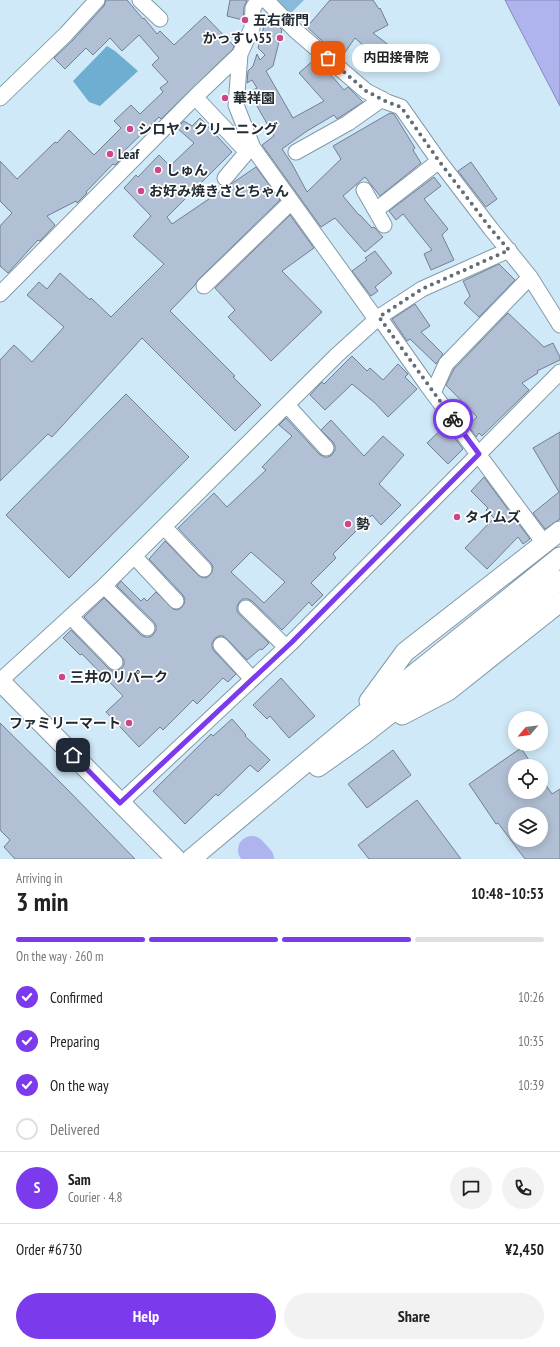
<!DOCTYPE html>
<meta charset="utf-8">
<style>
:root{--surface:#fff;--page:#f2f2f2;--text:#222;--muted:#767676;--line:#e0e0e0;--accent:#7c3aed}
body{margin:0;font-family:"PT Sans Narrow","Noto Sans JP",sans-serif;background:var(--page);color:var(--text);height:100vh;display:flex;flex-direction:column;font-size:15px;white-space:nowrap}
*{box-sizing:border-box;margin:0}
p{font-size:13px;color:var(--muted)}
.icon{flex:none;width:22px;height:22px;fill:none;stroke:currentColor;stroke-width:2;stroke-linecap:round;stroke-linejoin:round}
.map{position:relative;height:859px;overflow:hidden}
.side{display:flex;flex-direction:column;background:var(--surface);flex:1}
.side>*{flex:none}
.needle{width:26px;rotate:241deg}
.controls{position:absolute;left:508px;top:711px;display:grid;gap:8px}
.controls a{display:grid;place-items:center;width:40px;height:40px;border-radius:50%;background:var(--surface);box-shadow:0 2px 10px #0003;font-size:20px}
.pin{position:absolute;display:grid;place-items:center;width:34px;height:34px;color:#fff;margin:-17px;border-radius:8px;box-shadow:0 2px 6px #0006}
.courier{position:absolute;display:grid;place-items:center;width:40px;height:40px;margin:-20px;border:3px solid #7c3aed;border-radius:50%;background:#fff;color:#222;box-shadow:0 1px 5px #0007}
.bubble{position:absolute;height:28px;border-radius:14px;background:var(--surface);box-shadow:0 2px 10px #0003;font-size:13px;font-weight:700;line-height:28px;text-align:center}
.headline em{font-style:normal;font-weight:700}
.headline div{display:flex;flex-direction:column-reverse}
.headline{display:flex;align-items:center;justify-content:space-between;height:68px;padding:0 16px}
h1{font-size:26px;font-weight:700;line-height:30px}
.bar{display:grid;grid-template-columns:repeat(4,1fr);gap:6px 4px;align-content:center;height:48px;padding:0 16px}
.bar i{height:5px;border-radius:3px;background:var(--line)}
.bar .on{background:var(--accent)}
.bar p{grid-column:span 4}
.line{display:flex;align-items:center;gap:10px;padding:0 16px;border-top:1px solid var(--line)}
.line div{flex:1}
.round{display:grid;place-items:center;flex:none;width:42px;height:42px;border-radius:21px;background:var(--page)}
ol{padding:0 16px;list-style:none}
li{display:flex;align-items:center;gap:12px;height:44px}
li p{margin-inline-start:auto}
li .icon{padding:4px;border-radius:50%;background:var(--accent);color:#fff;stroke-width:4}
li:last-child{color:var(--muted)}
li i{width:22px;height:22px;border:2px solid var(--line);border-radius:50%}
.cta{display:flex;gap:8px;margin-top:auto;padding:8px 16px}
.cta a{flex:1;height:46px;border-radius:24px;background:var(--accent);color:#fff;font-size:16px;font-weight:700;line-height:46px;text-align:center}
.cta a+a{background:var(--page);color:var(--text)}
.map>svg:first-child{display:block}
.green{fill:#88bbd9}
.forest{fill:#6eaed1}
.water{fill:#afb3ee;stroke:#858ab5}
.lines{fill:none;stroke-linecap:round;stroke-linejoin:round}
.river{stroke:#afb3ee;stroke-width:28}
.building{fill:#b2c0d5;stroke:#727f93;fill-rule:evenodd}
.minor-casing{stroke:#829aa8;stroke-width:17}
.tertiary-casing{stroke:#829aa8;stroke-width:21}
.minor{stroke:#fff;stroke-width:15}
.tertiary{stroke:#fff;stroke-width:19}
.done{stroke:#5f6e77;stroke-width:4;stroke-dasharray:0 7.2}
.route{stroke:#7c3aed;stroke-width:5}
.poi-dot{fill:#cc4689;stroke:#fff;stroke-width:1.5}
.labels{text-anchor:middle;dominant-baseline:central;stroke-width:3.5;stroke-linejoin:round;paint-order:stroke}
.poi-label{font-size:14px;font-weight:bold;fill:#222b31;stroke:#fff;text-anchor:start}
</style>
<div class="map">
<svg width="560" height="859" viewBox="0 0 560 859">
<rect width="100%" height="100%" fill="#d0e9f8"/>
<path class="green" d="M271,0H304L288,16Z"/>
<path class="forest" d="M107,46L115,51L138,71L100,106L89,102L73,81Z"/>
<path class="water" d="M505,0H560V106L511,12Z"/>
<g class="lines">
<path class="river" d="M252,850L260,859"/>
</g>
<path class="building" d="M106,0H127L143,19L144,18L157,34L160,31L174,45L205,16L234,46L233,49L161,119L159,117L121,154L123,157L115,165L113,164L86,192L87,193L77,203L76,201L47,216L55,225L40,241L38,240L8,273L0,266V226L12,213L0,201V161L17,179L55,142L57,143L69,130L94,155L121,128L114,121L131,105L140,114L163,92L160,88L168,82L152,65L159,58L139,35L122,51L110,38L93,55L86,48L65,69L54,58L73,40L104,6Z
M230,0H247L244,7L243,20L227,16Z
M330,0H373L379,9L380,8L388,25L373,33L403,56L395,68L365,46H364L355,38L341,58L307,27Z
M266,19L275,22L282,30L273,66L266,71L293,118L324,101L299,73L315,59L331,73L330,74L344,90L348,87L363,102L337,119L334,115L307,131L282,149L292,164L307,192L341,159L333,146L390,113L394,114L415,148L413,150L421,163L380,196L365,177L343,196L359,215H360L372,228L374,227L383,237L365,252L335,218L321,227L262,145L274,136L249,92L257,88L252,80L247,83L248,71L253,66L257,54L260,60L265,55L258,48Z
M200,118L232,152L167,217L172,224L256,167L280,200L198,280L195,285L170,311L235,376L233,377L261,405L235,431L142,338L52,437L48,434L0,481V360L14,345L32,362L64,327L27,295L39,282L47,289L60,273L90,300L91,298L111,317L164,264L133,236L151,216L124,188L136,175L138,177L159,155L170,166L194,143L177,128L184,121L192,126Z
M471,162L497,199L486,207L458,171Z
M434,177L441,186L424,199L448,229L442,235L454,260L431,270L424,254L432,250L403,214L396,220L389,211Z
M290,215L314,248L282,271L322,312L271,361L228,317L235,310L215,288Z
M375,251L392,273L375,287L378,291L371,296L352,271L367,260L365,258Z
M499,264L515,280L479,317L464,303L470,296L463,281Z
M415,304L430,326L421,332L443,354L436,364L410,339L407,341L392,319Z
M508,313L544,347L553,343L560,357V360L537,371L538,373L522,383L529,390L482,436L479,433L476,437L468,425L477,417L446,385L454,369Z
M352,356L367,371L370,368L383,380L398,364L408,374L405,377L417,389L388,417L375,403L352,384L325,410L310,395L322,382L324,384Z
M126,394L189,457L69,578L6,515Z
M286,418L319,454L324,457H328L332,455L335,450V446L333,442L321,430L331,420L364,456L383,436L404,455L379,484L401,505L381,525L372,515L333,554L336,558L311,583L323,595L312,606L309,602L282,630L252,601L248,599H243L240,601L237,606V611L239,614L269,643L262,650L260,649L247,660L227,639L223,636H219L215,638L212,643V647L214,651L236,674L228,682L223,678L197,704L193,700L163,730L160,727L139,747L106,712L123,696L82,654L80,655L63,638L71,630L109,669L112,671H117L122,668L124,665V660L121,656L84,617L104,598L141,635L145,637H150L153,635L156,630V625L154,622L117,586L121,581L141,601L144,598L147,601L156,592L173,609L178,610L182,607L184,604L185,599L183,595L149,559L165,541L198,575L201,577L206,578L210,575L212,572L213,567L211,563L178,528L214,493L227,507L266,470L262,467L292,436L279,425ZM251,552L285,582L264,603L231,572Z
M444,427L454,437L463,449L448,464L427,443Z
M560,432V519L545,529L533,513L559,492L533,448Z
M484,477L530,539L523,544L518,537L487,569L465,548L494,518L486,510L488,508L471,491Z
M281,678L315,716L289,738L270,716L267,719L253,705Z
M232,719L246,735L245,736L270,760L258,772L250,765L218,796L216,794L185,824L153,791L211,734L213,736Z
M0,723L65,787L135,859H15L4,847L10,840L0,830Z
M521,748L533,766H515V792H541V778L552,794L560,789V859H525L498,823L496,824L469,784ZM515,814H541V840H515Z
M393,750L411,775L367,808L348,784Z
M417,800L461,859H369L358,845Z"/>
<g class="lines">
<g class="minor-casing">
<path id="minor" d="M140,0L160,19
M266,0L296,31L366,91L387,102L401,107L439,161L491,229L530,277L560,325
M240,54L236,105L253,148
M195,97L247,152L225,178
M0,98L66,34L97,0
M247,152L253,148L376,319
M296,152L348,123L382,99
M364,190L384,225
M376,210L439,161
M204,286L291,202
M0,294L195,97L240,54L252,28L253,8L258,0
M379,317L427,385L544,543
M433,393L446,364L530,277
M287,405L326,448
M164,527L204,569
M134,556L176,601
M104,586L147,628
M246,608L286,647
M71,617L115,662
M221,645L252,679
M0,681L104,586L337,355L379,317L422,289L509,250
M120,803L292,642L560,372"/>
</g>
<g class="tertiary-casing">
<path id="tertiary" d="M0,681L176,859
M369,701L405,652L560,531
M402,715L448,691L560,602
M318,767L363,735L560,580
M191,859L353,723L560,557"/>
</g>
<use href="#minor" class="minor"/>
<use href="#tertiary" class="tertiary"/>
</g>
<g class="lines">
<path class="done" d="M328,58L366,91L387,102L401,107L439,161L491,229L509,250L422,289L379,317L453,419"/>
<path class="route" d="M73,755L120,803L292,642L479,454L453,419"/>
</g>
<g class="poi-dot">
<circle cx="245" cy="20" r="4"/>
<circle cx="280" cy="38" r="4"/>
<circle cx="225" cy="98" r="4"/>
<circle cx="130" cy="129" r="4"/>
<circle cx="110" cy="154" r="4"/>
<circle cx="158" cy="170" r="4"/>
<circle cx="141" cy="191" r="4"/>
<circle cx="457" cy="517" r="4"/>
<circle cx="348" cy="524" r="4"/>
<circle cx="62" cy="677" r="4"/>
<circle cx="129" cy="723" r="4"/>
</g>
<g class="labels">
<g class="poi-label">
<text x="253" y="20">五右衛門</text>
<text x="272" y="38" text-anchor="end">かっすい55</text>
<text x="233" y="98">華祥園</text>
<text x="138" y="129">シロヤ・クリーニング</text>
<text x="118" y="154">Leaf</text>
<text x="166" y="170">しゅん</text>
<text x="149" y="191">お好み焼きさとちゃん</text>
<text x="465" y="517">タイムズ</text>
<text x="356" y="524">勢</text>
<text x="70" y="677">三井のリパーク</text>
<text x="121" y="723" text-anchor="end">ファミリーマート</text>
</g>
</g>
</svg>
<div class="controls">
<a><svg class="needle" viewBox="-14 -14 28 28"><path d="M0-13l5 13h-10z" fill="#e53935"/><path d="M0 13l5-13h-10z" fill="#767676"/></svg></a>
<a><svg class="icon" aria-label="locate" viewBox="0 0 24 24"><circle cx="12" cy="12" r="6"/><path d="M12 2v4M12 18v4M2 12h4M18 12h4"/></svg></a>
<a><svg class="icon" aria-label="layers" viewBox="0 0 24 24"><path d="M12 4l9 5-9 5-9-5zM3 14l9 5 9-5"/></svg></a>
</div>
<div class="pin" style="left:328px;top:58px;background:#ea580c"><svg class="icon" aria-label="bag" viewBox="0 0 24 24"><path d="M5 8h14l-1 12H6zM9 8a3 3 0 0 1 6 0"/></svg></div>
<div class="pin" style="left:73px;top:755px;background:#1f2937"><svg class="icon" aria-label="home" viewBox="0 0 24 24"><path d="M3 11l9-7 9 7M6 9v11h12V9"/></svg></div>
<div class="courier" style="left:453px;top:419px"><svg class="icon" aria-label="bike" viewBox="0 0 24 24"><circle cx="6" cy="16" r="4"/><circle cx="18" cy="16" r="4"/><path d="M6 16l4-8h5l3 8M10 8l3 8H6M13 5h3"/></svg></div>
<div class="bubble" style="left:352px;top:44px;width:88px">内田接骨院</div>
</div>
<section class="side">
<div class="headline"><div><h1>3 min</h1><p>Arriving in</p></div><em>10:48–10:53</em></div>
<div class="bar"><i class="on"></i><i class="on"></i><i class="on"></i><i></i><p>On the way · 260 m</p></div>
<ol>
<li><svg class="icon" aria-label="check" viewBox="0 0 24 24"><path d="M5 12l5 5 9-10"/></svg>Confirmed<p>10:26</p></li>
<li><svg class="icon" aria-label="check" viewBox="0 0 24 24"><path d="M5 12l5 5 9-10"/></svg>Preparing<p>10:35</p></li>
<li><svg class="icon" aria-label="check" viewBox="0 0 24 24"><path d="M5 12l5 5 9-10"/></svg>On the way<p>10:39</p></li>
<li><i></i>Delivered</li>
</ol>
<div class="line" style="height:72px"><b class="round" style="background:var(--accent);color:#fff">S</b><div><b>Sam</b><p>Courier · 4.8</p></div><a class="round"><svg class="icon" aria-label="chat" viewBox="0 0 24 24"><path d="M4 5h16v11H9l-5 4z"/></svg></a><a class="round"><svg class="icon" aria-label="phone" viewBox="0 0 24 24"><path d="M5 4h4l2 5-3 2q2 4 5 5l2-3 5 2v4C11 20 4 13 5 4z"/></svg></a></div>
<div class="line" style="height:52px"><div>Order #6730</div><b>¥2,450</b></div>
<div class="cta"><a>Help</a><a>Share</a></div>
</section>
